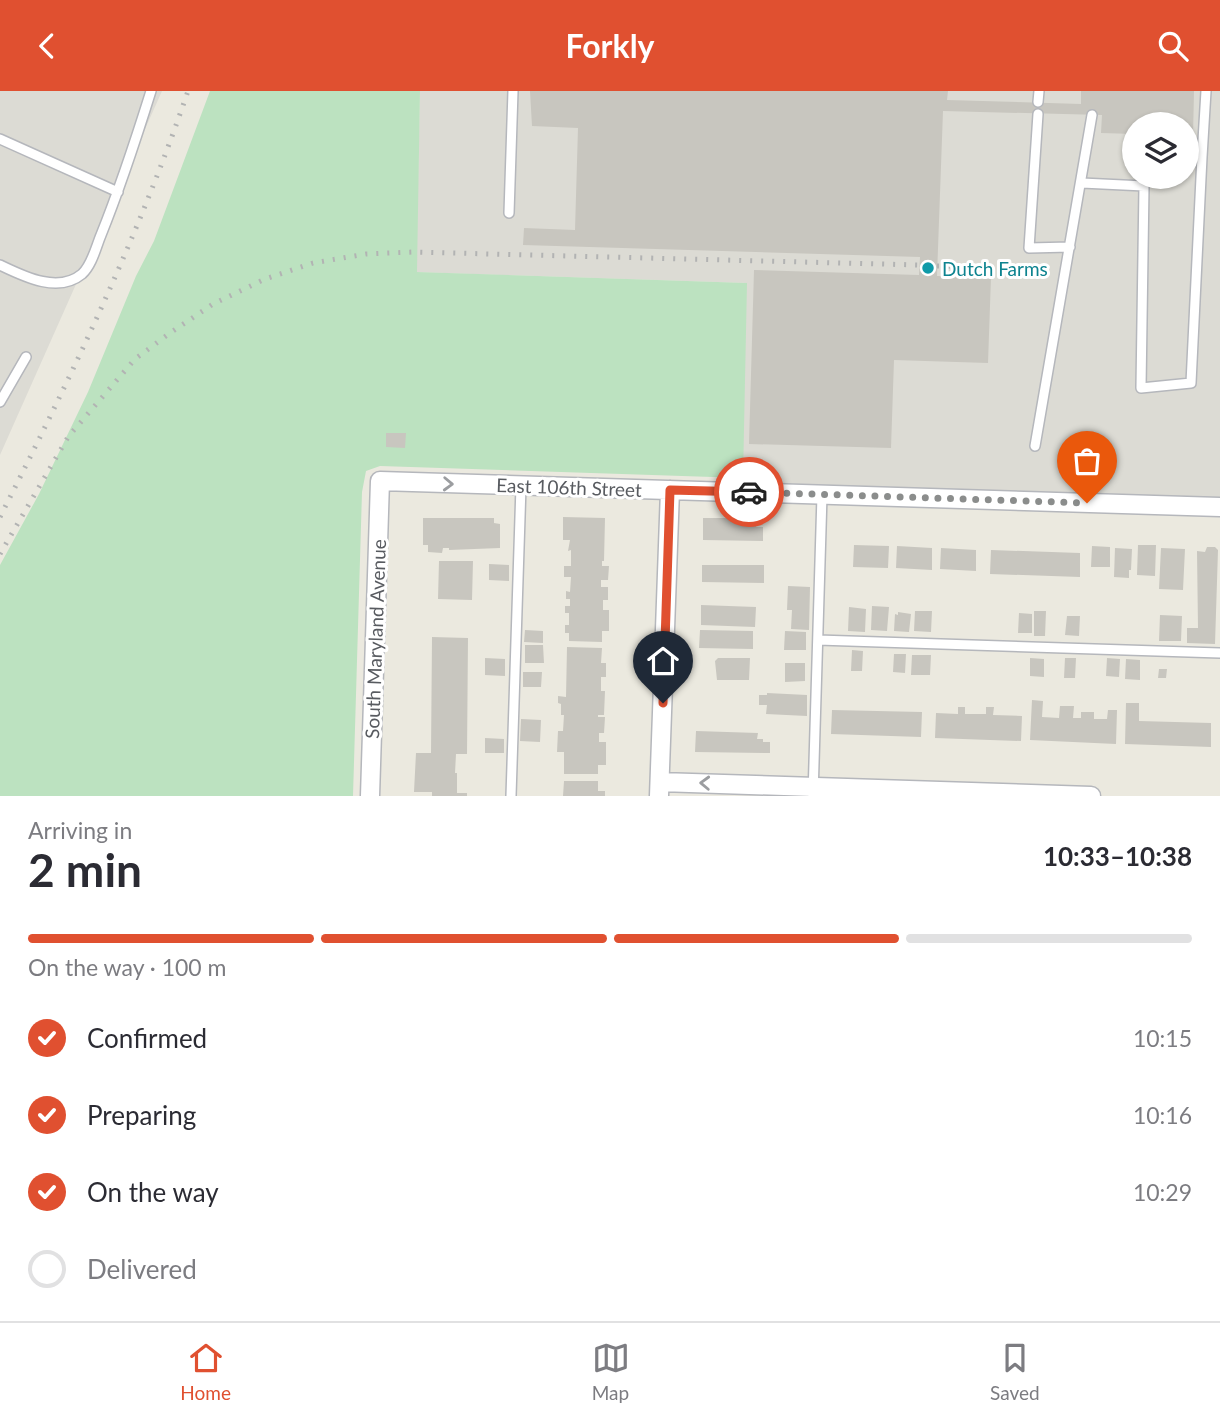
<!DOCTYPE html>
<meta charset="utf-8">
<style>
:root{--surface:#fff;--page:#f2f2f3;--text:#2b2b33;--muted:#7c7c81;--line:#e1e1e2;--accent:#e05030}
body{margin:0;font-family:Lato,sans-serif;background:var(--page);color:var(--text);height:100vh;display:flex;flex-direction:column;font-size:26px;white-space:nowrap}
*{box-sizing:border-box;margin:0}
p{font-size:23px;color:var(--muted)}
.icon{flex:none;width:38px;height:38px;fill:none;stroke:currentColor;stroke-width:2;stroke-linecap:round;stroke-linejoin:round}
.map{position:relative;height:705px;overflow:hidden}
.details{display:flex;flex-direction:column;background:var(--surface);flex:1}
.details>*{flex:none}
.controls{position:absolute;left:1122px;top:21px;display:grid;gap:14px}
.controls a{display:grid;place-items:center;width:77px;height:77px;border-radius:50%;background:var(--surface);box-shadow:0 2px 5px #0004;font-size:35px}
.pin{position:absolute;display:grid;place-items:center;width:60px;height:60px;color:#fff;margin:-72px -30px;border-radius:50% 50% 50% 0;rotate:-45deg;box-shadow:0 0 7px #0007}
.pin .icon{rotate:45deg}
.courier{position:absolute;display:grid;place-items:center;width:70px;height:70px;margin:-35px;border:5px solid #e05030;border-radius:50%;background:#fff;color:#222;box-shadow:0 2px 9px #0007}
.head em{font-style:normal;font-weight:700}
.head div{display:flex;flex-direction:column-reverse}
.head{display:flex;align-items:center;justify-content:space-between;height:119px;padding:0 28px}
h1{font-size:46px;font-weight:700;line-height:52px}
.bar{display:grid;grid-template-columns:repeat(4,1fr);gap:10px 7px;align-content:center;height:84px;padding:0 28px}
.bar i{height:9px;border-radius:5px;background:var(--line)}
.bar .active{background:var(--accent)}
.bar p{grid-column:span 4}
ol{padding:0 28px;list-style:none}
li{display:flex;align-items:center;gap:21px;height:77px}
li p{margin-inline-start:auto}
li .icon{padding:7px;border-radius:50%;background:var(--accent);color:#fff;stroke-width:4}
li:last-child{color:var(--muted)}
li i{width:38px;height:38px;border:4px solid var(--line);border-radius:50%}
header{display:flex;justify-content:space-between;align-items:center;height:91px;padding:0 28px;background:var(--accent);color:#fff;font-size:32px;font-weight:700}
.tabs{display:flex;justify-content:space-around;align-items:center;height:98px;border-top:2px solid var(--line);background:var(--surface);font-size:19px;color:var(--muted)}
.tabs a{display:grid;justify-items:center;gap:4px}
.tabs .active{color:var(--accent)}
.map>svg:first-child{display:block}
.industrial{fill:#dcdbd4;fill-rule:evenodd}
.green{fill:#bce2c0}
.building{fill:#c8c6bf}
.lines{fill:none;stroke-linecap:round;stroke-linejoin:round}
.service-casing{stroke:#b5b7bc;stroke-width:12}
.minor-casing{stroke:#b5b7bc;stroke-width:21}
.service{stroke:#fff;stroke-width:9}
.minor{stroke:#fff;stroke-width:18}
.rail{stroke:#b2b3b3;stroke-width:5;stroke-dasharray:2 9;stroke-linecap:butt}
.oneway{stroke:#9b9da0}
.done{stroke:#8b8d8c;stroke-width:7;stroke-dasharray:0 12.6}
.route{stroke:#e05030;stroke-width:9}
.culture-dot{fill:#0f9aa8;stroke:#fff;stroke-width:2.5}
.labels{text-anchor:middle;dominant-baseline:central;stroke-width:6;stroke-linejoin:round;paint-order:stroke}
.culture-label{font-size:19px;fill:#0d838f;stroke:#fff;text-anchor:start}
.street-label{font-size:19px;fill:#585b60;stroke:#fff}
</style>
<header><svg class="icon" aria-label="back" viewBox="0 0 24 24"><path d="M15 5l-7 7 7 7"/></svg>Forkly<svg class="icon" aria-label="search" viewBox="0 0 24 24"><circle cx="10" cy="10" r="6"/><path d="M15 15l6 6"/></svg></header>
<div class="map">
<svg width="1220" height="705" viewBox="0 0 1220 705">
<rect width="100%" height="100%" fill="#ebe9df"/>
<path class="industrial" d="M0,0H162L0,364Z
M420,0H1220V419L742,405L746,192L416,181ZM1134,33H1186V86H1134Z"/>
<path class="green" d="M210,0H420L417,181L747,192L743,387L380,375L366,380L362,401L353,705H0V474L39,403L88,301L136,185L154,150Z"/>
<path class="building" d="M530,0H948L947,9L1081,13V0H1194L1193,45L1186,44V33H1134V43L1101,42L1102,24L943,20L937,185L991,186L988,272L894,269L891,357L749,353L754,179L919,184L920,166L523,154L524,137L575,139L578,37L532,35Z
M386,342H406L405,357L386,356Z
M563,426L605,427L604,470H602V475H609L608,489H601V496H608V509H603V519H609V540H602V551L569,550V542H565V534H569V522H565V515H570V508H566V500L570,501L571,486H564V475H571V459L568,460L570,449H563Z
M423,427H494V432L500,433V457L449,459V457H443L442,462L428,461V454H423Z
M703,427H756V436H763V450L703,449Z
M854,454L889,455L888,477L853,476Z
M1138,454H1156L1155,485L1137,484Z
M897,455L932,457V479L896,477Z
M1092,455L1110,456V476H1091Z
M1207,456H1215L1218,459L1215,553L1187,552V537H1198L1197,460L1205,461Z
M941,457L976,459V480L940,478Z
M1115,457L1132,458L1131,479H1129V487L1114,486Z
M1161,457L1185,458L1183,499L1159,498Z
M991,459L1080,462V486L990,483Z
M439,470H473L472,509L438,508Z
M489,473L509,474V490L489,489Z
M702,474H764V492L702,491Z
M788,495L810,496L809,539L791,538L792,519H787Z
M701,514L756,516L755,536L701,534Z
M872,515L889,516L887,540L871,539Z
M849,516L866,518L865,541L848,540Z
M915,520H932L931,541L914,540Z
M1034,520H1046L1045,545H1034Z
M898,521L911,523L909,541L894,540L895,523L898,524Z
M1019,522L1032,523V542H1018Z
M1160,524L1182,525L1181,550H1159Z
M1067,525H1080L1079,545L1065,544Z
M525,539L543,540V552L524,551Z
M700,539L753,540V558L699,557Z
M785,540L806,541V559H784Z
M432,546L468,547L467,663H456L455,682H457V702H467V705H432V701H414L416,662H431Z
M525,554H543L544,572H525Z
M567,556L602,557L601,572H606V586H601V600H605L604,624H598V626H605L604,642H599V651H606V674H598V683H564V661H557L558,640H563L564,624H561V613L558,612V605L566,606Z
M852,559L863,560L862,580H851Z
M894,563H906L905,582L893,581Z
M912,564H931L930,584H911Z
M485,567L505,568V585L485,584Z
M718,567H750L749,589H717L715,570Z
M1030,567L1044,568V586L1030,585Z
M1065,567H1076L1075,587H1064Z
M1107,567L1120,568L1119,586L1106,585Z
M1126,568L1140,569V589L1125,588Z
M785,572H805V590L785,591Z
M1159,578H1167L1166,587H1158Z
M523,581H542L541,596H523Z
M767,602L807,604V625L766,623L767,614H759V604H767Z
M1032,609L1043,610L1042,626L1059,627L1060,615H1074L1073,627H1081V621H1094V628H1107L1108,619H1117L1116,653L1030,649Z
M1126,612H1139V630L1211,632V656L1125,653Z
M958,616H965V623H986V616H994L993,624L1022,625L1021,650L935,647L936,622L958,623Z
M832,619L922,621L921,646L831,643Z
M521,628L541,629L540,651L520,650Z
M696,640L758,642L757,648H763V651H770V662L695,661Z
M485,647L504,648V662H485Z
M564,690H598V700H605V705H563Z"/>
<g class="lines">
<g class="service-casing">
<path id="service" d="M1038,11L1039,0
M1038,23L1029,157L1070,156
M0,48L118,101
M1202,66L1206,0
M1147,86L1144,95L1141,297L1191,292L1202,66H1186
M1082,92L1144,95
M509,122L513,0
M0,174C23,185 58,203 82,183C92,174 96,156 101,144C120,97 136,48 151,0
M0,311L26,266
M1035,355L1092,24
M818,549L1220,562
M511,705L521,395
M813,705L822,404"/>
</g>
<g class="minor-casing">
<path id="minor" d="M660,691L1091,705
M370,705L380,390L1220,416
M659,705L670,399"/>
</g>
<use href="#service" class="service"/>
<use href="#minor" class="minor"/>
<path class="rail" d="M937,175L976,176
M0,426C70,288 138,147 188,0
M0,463L68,346L135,268L170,242L213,213L265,188L313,172L366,163L413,161L919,174"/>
</g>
<defs><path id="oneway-chevron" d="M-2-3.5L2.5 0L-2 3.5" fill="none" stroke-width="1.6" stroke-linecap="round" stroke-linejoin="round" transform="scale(1.75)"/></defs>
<g class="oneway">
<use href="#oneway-chevron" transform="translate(448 393) rotate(2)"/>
<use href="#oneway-chevron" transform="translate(705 692) rotate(-178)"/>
</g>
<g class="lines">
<path class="done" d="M749,401L1087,412"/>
<path class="route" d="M663,612L670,399L749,401"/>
</g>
<circle class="culture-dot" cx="928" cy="177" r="7"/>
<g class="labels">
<g class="culture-label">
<text x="942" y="177">Dutch Farms</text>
</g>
<g class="street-label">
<text transform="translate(569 396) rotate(2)">East 106th Street</text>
<text transform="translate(375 548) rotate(-88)">South Maryland Avenue</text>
</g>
</g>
</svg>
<div class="controls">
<a><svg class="icon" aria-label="layers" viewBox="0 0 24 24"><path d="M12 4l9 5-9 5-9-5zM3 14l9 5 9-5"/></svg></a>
</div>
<div class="pin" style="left:1087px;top:412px;background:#ea580c"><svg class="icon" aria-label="bag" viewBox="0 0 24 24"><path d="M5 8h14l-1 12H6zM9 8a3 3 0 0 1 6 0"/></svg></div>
<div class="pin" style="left:663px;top:612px;background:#1f2937"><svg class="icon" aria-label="home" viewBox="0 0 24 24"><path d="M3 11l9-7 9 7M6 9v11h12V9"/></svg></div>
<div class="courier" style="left:749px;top:401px"><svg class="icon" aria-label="car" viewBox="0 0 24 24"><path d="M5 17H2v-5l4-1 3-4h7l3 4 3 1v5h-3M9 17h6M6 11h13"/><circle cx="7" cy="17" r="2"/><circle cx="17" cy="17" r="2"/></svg></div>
</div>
<section class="details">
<div class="head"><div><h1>2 min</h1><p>Arriving in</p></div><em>10:33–10:38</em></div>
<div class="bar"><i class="active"></i><i class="active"></i><i class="active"></i><i></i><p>On the way · 100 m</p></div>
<ol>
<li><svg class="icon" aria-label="check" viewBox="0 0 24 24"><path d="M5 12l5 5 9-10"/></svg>Confirmed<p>10:15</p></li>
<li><svg class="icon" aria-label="check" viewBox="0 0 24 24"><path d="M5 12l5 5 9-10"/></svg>Preparing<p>10:16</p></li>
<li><svg class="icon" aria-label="check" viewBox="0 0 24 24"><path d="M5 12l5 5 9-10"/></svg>On the way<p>10:29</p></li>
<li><i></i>Delivered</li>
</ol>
</section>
<nav class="tabs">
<a class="active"><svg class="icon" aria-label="home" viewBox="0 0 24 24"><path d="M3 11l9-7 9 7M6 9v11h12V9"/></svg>Home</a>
<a><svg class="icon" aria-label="map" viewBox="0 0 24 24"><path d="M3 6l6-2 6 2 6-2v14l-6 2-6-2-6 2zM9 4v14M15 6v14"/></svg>Map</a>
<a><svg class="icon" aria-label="saved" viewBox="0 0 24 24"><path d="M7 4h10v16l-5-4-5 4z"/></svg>Saved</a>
</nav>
